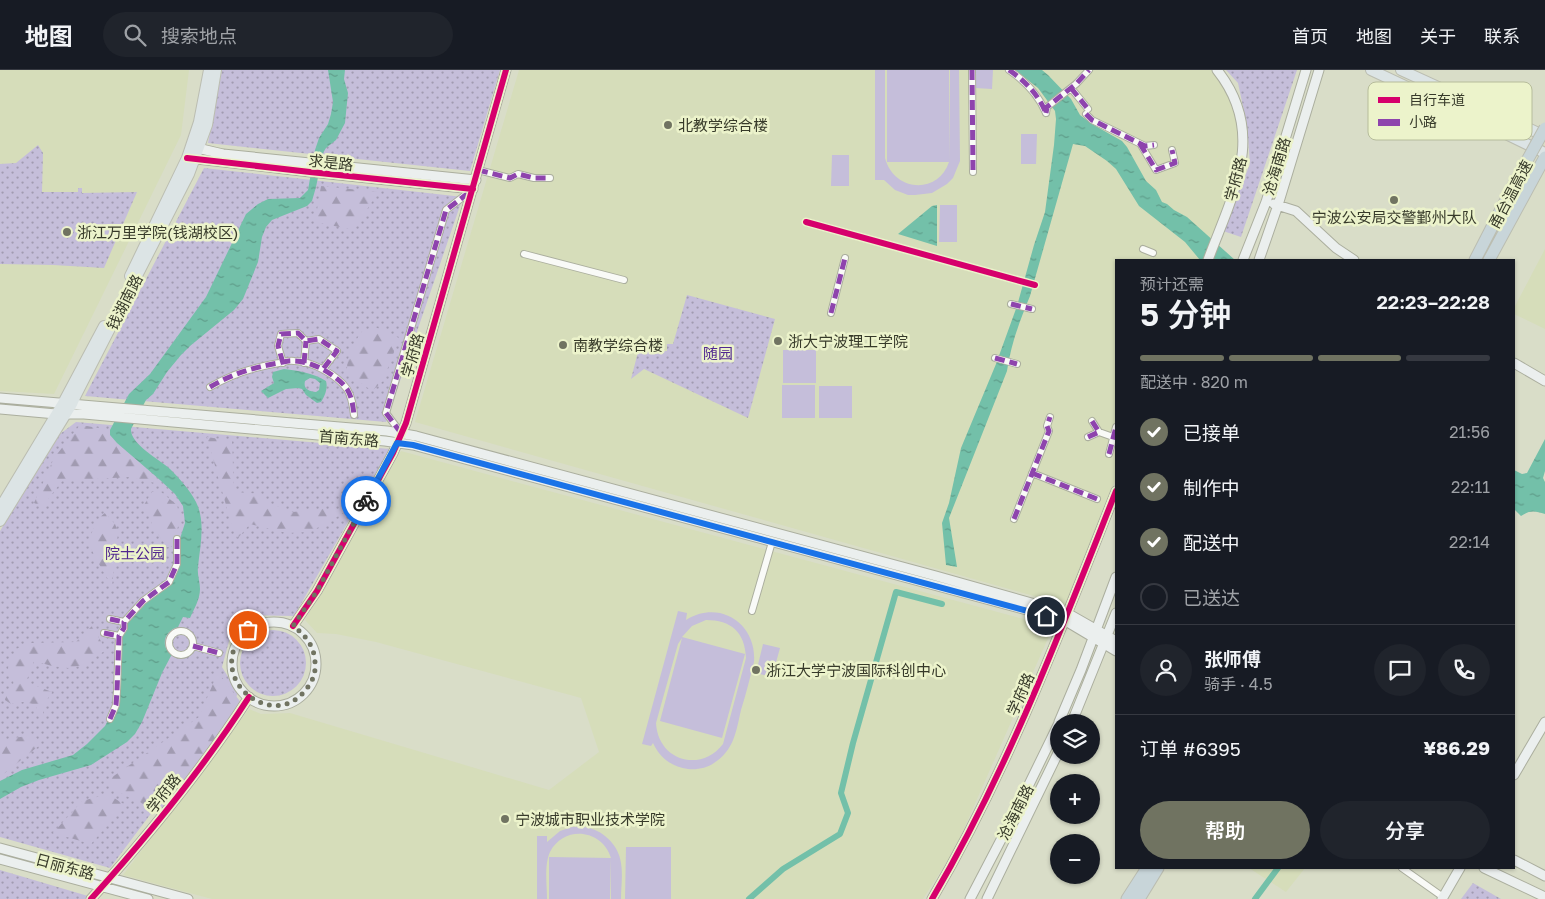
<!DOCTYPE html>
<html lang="zh">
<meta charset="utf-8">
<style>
:root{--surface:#171b24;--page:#20242c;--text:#f1f3f6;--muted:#9ea1a6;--line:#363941;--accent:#707361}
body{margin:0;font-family:"Golos Text","Noto Sans SC",sans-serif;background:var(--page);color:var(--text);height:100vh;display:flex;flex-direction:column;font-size:19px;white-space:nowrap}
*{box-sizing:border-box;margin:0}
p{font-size:16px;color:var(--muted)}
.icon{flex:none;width:28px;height:28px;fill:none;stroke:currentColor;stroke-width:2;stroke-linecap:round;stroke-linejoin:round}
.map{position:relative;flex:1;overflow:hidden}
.drawer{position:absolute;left:1115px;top:189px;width:400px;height:610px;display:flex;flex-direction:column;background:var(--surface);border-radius:0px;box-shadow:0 1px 4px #0004}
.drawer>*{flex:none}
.controls{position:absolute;left:1050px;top:644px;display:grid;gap:10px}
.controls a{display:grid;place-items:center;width:50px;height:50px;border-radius:50%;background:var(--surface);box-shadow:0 1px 4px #0004;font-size:25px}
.pin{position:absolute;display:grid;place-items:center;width:42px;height:42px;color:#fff;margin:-21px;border:2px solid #fff;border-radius:50%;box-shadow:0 1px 5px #0007}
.courier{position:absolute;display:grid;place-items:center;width:50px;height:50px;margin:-25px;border:4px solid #1a73e8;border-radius:50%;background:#fff;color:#222;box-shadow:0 1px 6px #0007}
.headline em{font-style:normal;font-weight:600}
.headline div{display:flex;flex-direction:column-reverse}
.headline{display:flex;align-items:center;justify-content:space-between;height:85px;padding:0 25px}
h1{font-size:32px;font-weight:600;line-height:38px}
.bar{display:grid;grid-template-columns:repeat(4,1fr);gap:8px 5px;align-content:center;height:60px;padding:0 25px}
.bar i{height:6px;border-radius:4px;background:var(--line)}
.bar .active{background:var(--accent)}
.bar p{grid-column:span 4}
.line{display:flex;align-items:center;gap:12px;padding:0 25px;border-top:1px solid var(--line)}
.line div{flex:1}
.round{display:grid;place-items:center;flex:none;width:52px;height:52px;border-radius:26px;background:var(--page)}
ol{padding:0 25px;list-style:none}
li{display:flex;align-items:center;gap:15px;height:55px}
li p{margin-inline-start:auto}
li .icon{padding:5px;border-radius:50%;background:var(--accent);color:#fff;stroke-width:4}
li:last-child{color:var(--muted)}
li i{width:28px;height:28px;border:2px solid var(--line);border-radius:50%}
.button{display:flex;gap:10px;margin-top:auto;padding:10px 25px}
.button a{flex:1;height:58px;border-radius:30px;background:var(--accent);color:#fff;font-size:20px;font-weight:600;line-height:58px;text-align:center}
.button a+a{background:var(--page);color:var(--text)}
header{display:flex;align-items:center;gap:30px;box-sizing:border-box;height:70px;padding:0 25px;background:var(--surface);border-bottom:1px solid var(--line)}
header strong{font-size:24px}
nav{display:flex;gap:28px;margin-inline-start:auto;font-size:18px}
.search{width:350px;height:45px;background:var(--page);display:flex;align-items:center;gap:12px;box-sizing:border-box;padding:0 18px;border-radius:28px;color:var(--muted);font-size:19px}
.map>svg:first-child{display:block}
.built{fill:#d6ddba}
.green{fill:url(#green-dots)}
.forest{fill:url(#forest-firs)}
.pitch{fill:#c5beda;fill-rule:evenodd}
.water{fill:url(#water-ripples);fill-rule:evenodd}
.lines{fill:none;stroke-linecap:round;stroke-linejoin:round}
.canal{stroke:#73c0a9;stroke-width:6}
.street-casing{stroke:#abae9e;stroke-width:8}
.secondary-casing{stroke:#abae9e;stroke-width:11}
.primary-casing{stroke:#bbbdb1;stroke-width:12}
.highway-casing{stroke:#bbbdb1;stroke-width:13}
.street{stroke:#f9faf7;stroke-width:6}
.secondary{stroke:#ebefee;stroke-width:9}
.primary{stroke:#dce4e5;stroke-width:10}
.highway{stroke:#c8d5d9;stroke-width:11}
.highway-bridge-casing{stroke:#bbbdb1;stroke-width:13;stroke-linecap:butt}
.highway-bridge{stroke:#c8d5d9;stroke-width:11}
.quiet{stroke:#8e44ad;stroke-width:5;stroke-dasharray:10 5;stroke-linecap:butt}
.cycleway-casing{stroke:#ecf3cb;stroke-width:9}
.cycleway{stroke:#d6006c;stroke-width:6}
.done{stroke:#707361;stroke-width:5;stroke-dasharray:0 9}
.route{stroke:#1a73e8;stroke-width:6}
.poi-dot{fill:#707361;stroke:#ecf3cb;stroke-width:2}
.labels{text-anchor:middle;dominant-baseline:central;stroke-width:5;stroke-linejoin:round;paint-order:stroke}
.poi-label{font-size:15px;fill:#373a2a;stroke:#ecf3cb;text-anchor:start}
.street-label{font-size:15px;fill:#373a2a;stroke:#ecf3cb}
.park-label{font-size:15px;fill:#502790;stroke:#ecf3cb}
.key{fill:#ecf3cb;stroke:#b6bc9b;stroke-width:1}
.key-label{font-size:14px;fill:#373a2a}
</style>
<header>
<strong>地图</strong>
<div class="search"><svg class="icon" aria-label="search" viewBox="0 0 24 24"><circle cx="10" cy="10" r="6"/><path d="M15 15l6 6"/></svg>搜索地点</div>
<nav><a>首页</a><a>地图</a><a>关于</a><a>联系</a></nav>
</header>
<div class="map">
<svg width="1545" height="829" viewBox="0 0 1545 829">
<defs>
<pattern id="green-dots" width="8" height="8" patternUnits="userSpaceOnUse" patternTransform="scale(1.25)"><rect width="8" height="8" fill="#c5beda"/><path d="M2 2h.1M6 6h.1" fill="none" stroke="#a19bb1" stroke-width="1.8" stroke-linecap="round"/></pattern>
<pattern id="forest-firs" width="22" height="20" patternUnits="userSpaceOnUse" patternTransform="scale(1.25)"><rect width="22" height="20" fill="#c5beda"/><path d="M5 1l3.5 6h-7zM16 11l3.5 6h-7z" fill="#a19bb1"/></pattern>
<pattern id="water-ripples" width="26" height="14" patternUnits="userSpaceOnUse" patternTransform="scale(1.25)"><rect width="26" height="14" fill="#73c0a9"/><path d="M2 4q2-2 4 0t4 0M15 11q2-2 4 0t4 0" fill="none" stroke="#5f9d8a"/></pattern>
</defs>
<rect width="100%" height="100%" fill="#d9ddc8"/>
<path class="built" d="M0,0H189L181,65L54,324L0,321Z
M519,0H1212L1228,24L1239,53L1241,96L1204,190H1116V409L1066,535L415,352Z
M1545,179V259L1514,244V238Z
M401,381L1053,557L955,779L923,829H212L123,805L249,639L261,644L290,643L549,720L599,682L581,628L376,572L336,564L317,563L305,550Z
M1249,798H1305L1286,822Z"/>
<path class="green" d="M222,0H500L470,101L208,73Z
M1226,0H1297L1241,167L1223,161L1250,94L1247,55L1238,13Z
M38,75L43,83L42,122H78V118H82V123L137,122L104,198L53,195L0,194V94L16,93Z
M204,98L463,127L386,352L85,326Z
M687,225L775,249L748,348L644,299L631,309L638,282L667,281V274H673Z
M76,352L390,379L294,546L247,545L231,564L222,597L238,623L232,636L110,798L0,767V461L60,364Z
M240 593a33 33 0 1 1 66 0a33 33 0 1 1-66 0Z
M0,800L88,826L85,829H0Z
M1473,813L1501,829H1461Z"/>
<path class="forest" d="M321,116L378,122L354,160L315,152Z
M375,257L399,268L383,311L372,321L347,303C346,287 354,272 363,260Z
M80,355L105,359L155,413L129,407L62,411L42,437L34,433L54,388Z
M207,367L232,371L234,422L262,424L269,433L293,442L322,439H349L326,454L308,462L287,463L250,454L238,468L231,453Z
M152,422H161L177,435L180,448L173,477H167L153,457L151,451L144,435Z
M105,443L115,454L118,462L112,516C107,507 94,487 91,478C88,466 96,449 105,443Z
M92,556L106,580L91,590L86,595L68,598L52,596L34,591L26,612L52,622L43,636V647L39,648L36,636L33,634L23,632L11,634L5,630C6,624 9,624 12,619C16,612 11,604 8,598L16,579L31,573L76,572Z
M218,602L242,634L160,741L124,725L105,712L199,647Z
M34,665L41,674L0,707V670Z
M108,724L125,735L91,774L53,763L82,731Z"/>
<path class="pitch" d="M875,0H885V88C894,122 938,125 949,92H887V0H949V92L950,0H959L960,91L953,108L947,114L932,123L915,125H908L895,120L884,110H875Z
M976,0H993L992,19L975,18Z
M1021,64H1037L1036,94H1021Z
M832,85H849V116H831Z
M940,135H957V172H939Z
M783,280H816V313H783Z
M782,315H815V348H782Z
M819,316H852V348H819Z
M678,541L687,543L686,550C720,529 757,554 754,592C750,608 746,624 741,640C736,662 734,680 714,693C707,698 697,700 688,699C672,697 660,688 653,673L651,676L642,674ZM706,550C731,550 745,562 746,588L723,674C701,703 658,691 656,653L678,574L682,568L660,651L722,668L745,584L682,567L692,556Z
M763,574L780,578L772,607L756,603Z
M572,757C576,757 580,756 584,757C602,759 619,775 621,793C623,805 621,817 621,829H611L610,788V829H549V787L611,788C602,759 564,755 550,782C544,795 547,815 547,829H537V766H547V772L560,761Z
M626,777H671V829H625Z"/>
<path class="water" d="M328,0H345L344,9L348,23L345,53L336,70L326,78L323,83L316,117L312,131L307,136L272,150L266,157L262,167L258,192L243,229L234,240L190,276L181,285L167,302L153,324L146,330L131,359C130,374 159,389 170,399C179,408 190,420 196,432C206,452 200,476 198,497C197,505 200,512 200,519C200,529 194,539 190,548L183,547L178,557C165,560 159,577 172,584L162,603L142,652L135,664L127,672L91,695L39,710L21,717L0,729V711L22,700L73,685L87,674L105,656L113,641L118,575L129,547L144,534L172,504L177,478L185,453L183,436L175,424L160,410L117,373L110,365V360L129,324L150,304L206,227L246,144L258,134L268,129L300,128L308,120L315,80L319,68L328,54L331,44L333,32Z
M1015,0H1042L1048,5L1071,29L1080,45L1092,54L1122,71L1127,77L1146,111L1156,120L1162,132L1167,134L1174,140L1187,147L1235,190H1200L1185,172L1139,136L1116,99L1107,91L1085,76L1073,74L1030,226C1020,250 1011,274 1007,301L949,448L957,497L946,495L942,453L949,433L961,378L996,294L1017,236L1034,175L1045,142L1054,75L1056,49L1055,41L1038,18Z
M937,135V176L898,164L932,136Z
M284,299C299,301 313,303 326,311C328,318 325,326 321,332L317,333L306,325L302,319L298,318L286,319L268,328L261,321L274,313L272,307L273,302ZM310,308L315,309L320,313L319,320L316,322C309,321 303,319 305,311Z
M1545,369V401L1543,408L1545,412V444C1535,441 1530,440 1521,446L1514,439V400L1522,404L1527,403Z"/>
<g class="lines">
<path class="canal" d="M749,829L783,799L840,764L848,743L841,723L853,673L896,522L942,534
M1255,829L1278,798"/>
<g class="street-casing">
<path id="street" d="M972,0L973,102
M1009,0C1025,11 1038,24 1046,43
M1071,18L1088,39
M1046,43L1047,37L1076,14L1089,0
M1086,44L1092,50L1145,76L1154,75
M1141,75L1156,100L1175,93L1172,80
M478,100L510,108L518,104L534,108H550
M806,152L1035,215
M1143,179L1153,183
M524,184L624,210
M1011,234L1032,239
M831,243L845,188
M995,288L1017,294
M283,293L278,276L281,264L298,263L306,271L319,269L337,281L323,299
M304,293L306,271
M210,317C232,304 254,297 279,293C284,292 289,290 294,291C312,291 337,305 347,319C352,327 353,336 354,345
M1099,362L1113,367
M401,363L386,343L446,140L472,120
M1088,367L1099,362L1092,351
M1109,384L1116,357
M1032,403L1097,429
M1014,449L1049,361L1047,356L1050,347
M752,541L772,472
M110,549L124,552
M169 573a12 12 0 1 1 24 0a12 12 0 1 1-24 0Z
M104,563L119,566
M193,576L219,583
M110,649L116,635L117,621L119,566L124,558V552L143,531L169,512L177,494V469
M1402,798L1443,827"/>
</g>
<g class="secondary-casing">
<path id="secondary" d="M193,77L223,84L476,110
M188,88L310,102L473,119
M1274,134L1296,141L1336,178L1354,190
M1208,190C1232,125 1268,64 1217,0
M1243,190L1266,132L1306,0
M1259,190L1278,135L1319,0
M1514,293L1545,311
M0,328L387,361L416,366L936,506L1067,543L1116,571
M0,339L56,344H84L385,371L413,375L1064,550L1116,581
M232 594a42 42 0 1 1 84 0a42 42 0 1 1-84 0Z
M293,556L317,521L393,383L406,353L506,0
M1059,652L1081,600L1116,507
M1072,652L1116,543
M1514,705L1545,652
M0,778L188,829
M0,789L148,829
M1514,790L1545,806
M1484,798L1545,827
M91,829C147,767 204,697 249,627
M932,829C1008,700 1061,560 1116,421
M970,829L1017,739L1059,653
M987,829L1059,681
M1442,829L1460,798"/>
</g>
<g class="primary-casing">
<path id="primary" d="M1371,0L1471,47L1545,83
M1401,0L1545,66
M130,206L187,88L199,52L209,0
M0,438L63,333L104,256
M0,451L72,334L76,325L189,104L207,55L216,0"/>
</g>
<g class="highway-casing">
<path id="highway" d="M1475,190L1513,116
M1489,190L1545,87
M1127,829L1147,798
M1139,829L1158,798"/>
</g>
<use href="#street" class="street"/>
<use href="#secondary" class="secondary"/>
<use href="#primary" class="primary"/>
<use href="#highway" class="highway"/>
<g class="highway-bridge-casing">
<path id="highway-bridge" d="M1513,116L1545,58"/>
</g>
<use href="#highway-bridge" class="highway-bridge"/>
<path class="quiet" d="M972,0L973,102
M1009,0C1025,11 1038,24 1046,43
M1071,18L1088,39
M1046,43L1047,37L1076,14L1089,0
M1086,44L1092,50L1145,76L1154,75
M1140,74L1156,100L1175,93L1172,80
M478,100L510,108L518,104L534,108H550
M1011,234L1032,239
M831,243L845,188
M995,288L1017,294
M283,293L278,276L281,264L298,263L306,271L319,269L337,281L323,299
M304,293L306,271
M210,317C232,304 254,297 279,293C284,292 289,290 294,291C312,291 337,305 347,319C352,327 353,336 354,345
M401,363L386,343L446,140L471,121
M1088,367L1099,362L1092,351
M1109,384L1116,357
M1032,403L1097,429
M1014,449L1049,361L1047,356L1050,347
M110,549L124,552
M104,563L119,566
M193,576L219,583
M110,649L116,635L117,621L119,566L124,558V552L143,531L169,512L177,494V469"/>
<g class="cycleway-casing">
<path id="cycleway" d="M187,88L310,102L473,119
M806,152L1035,215
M293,556L317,521L393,383L406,353L506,0
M91,829C147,767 204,697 249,627
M932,829C1008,700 1061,560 1116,421"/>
</g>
<use href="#cycleway" class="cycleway"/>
</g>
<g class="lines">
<path class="done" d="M248,560C245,563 240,567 238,571C212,613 272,659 304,622C310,615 315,607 315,598C316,579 308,567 293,556L317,521L366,431"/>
<path class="route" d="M366,431L397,373L413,375L1046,546"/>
</g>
<g class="poi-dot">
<circle cx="668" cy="55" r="5"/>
<circle cx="1394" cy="130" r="5"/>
<circle cx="67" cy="162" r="5"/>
<circle cx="778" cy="271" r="5"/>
<circle cx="563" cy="275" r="5"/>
<circle cx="756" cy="600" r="5"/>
<circle cx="505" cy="749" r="5"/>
</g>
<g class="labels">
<g class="poi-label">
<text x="678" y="55">北教学综合楼</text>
<text x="1394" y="147" text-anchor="middle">宁波公安局交警鄞州大队</text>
<text x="77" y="162">浙江万里学院(钱湖校区)</text>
<text x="788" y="271">浙大宁波理工学院</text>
<text x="573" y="275">南教学综合楼</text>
<text x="766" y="600">浙江大学宁波国际科创中心</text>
<text x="515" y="749">宁波城市职业技术学院</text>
</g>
<g class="street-label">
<text transform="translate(331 92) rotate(6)">求是路</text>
<text transform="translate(1276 96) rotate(-73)">沧海南路</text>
<text transform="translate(1235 109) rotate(-75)">学府路</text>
<text transform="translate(1510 124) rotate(-62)">甬台温高速</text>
<text transform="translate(124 232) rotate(-63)">钱湖南路</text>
<text transform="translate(412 285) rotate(-74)">学府路</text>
<text transform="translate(349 368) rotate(5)">首南东路</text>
<text transform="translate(1020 624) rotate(-66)">学府路</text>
<text transform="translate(163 723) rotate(-52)">学府路</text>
<text transform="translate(1015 742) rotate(-63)">沧海南路</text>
<text transform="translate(65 796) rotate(15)">日丽东路</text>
</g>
<g class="park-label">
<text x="718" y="283">随园</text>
<text x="135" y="483">院士公园</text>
</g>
</g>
<rect x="1368" y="12" width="164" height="58" rx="8" class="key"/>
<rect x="1378" y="27" width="22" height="6" fill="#d6006c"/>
<rect x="1378" y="49" width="22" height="7" fill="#8e44ad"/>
<g class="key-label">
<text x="1409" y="35">自行车道</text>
<text x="1409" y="57">小路</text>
</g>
</svg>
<div class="controls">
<a><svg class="icon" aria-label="layers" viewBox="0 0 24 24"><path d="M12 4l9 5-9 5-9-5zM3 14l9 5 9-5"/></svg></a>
<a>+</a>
<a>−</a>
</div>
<div class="pin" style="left:248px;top:560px;background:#ea580c"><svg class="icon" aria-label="bag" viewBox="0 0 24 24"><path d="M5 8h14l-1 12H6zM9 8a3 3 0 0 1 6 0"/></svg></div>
<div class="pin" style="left:1046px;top:546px;background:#1f2937"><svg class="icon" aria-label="home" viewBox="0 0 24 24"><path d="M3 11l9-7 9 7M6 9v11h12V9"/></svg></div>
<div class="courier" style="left:366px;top:431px"><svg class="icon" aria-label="bike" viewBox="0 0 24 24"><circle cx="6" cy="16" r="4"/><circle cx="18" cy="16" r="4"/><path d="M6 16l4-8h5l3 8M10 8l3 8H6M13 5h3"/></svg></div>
<section class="drawer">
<div class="headline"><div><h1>5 分钟</h1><p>预计还需</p></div><em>22:23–22:28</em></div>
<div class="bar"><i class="active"></i><i class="active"></i><i class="active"></i><i></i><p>配送中 · 820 m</p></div>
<ol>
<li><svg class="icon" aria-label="check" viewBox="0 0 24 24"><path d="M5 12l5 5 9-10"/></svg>已接单<p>21:56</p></li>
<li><svg class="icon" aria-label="check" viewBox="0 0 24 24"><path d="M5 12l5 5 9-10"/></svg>制作中<p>22:11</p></li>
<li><svg class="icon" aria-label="check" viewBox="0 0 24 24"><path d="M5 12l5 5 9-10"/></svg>配送中<p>22:14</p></li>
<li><i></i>已送达</li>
</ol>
<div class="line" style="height:90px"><a class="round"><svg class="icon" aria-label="person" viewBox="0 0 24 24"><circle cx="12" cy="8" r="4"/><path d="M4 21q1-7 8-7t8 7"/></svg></a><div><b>张师傅</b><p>骑手 · 4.5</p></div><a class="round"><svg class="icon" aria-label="chat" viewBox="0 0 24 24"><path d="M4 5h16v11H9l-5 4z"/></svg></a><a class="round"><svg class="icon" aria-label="phone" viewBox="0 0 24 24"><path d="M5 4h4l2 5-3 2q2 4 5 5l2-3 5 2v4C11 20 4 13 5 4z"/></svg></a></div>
<div class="line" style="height:65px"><div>订单 #6395</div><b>¥86.29</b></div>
<div class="button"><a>帮助</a><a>分享</a></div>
</section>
</div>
